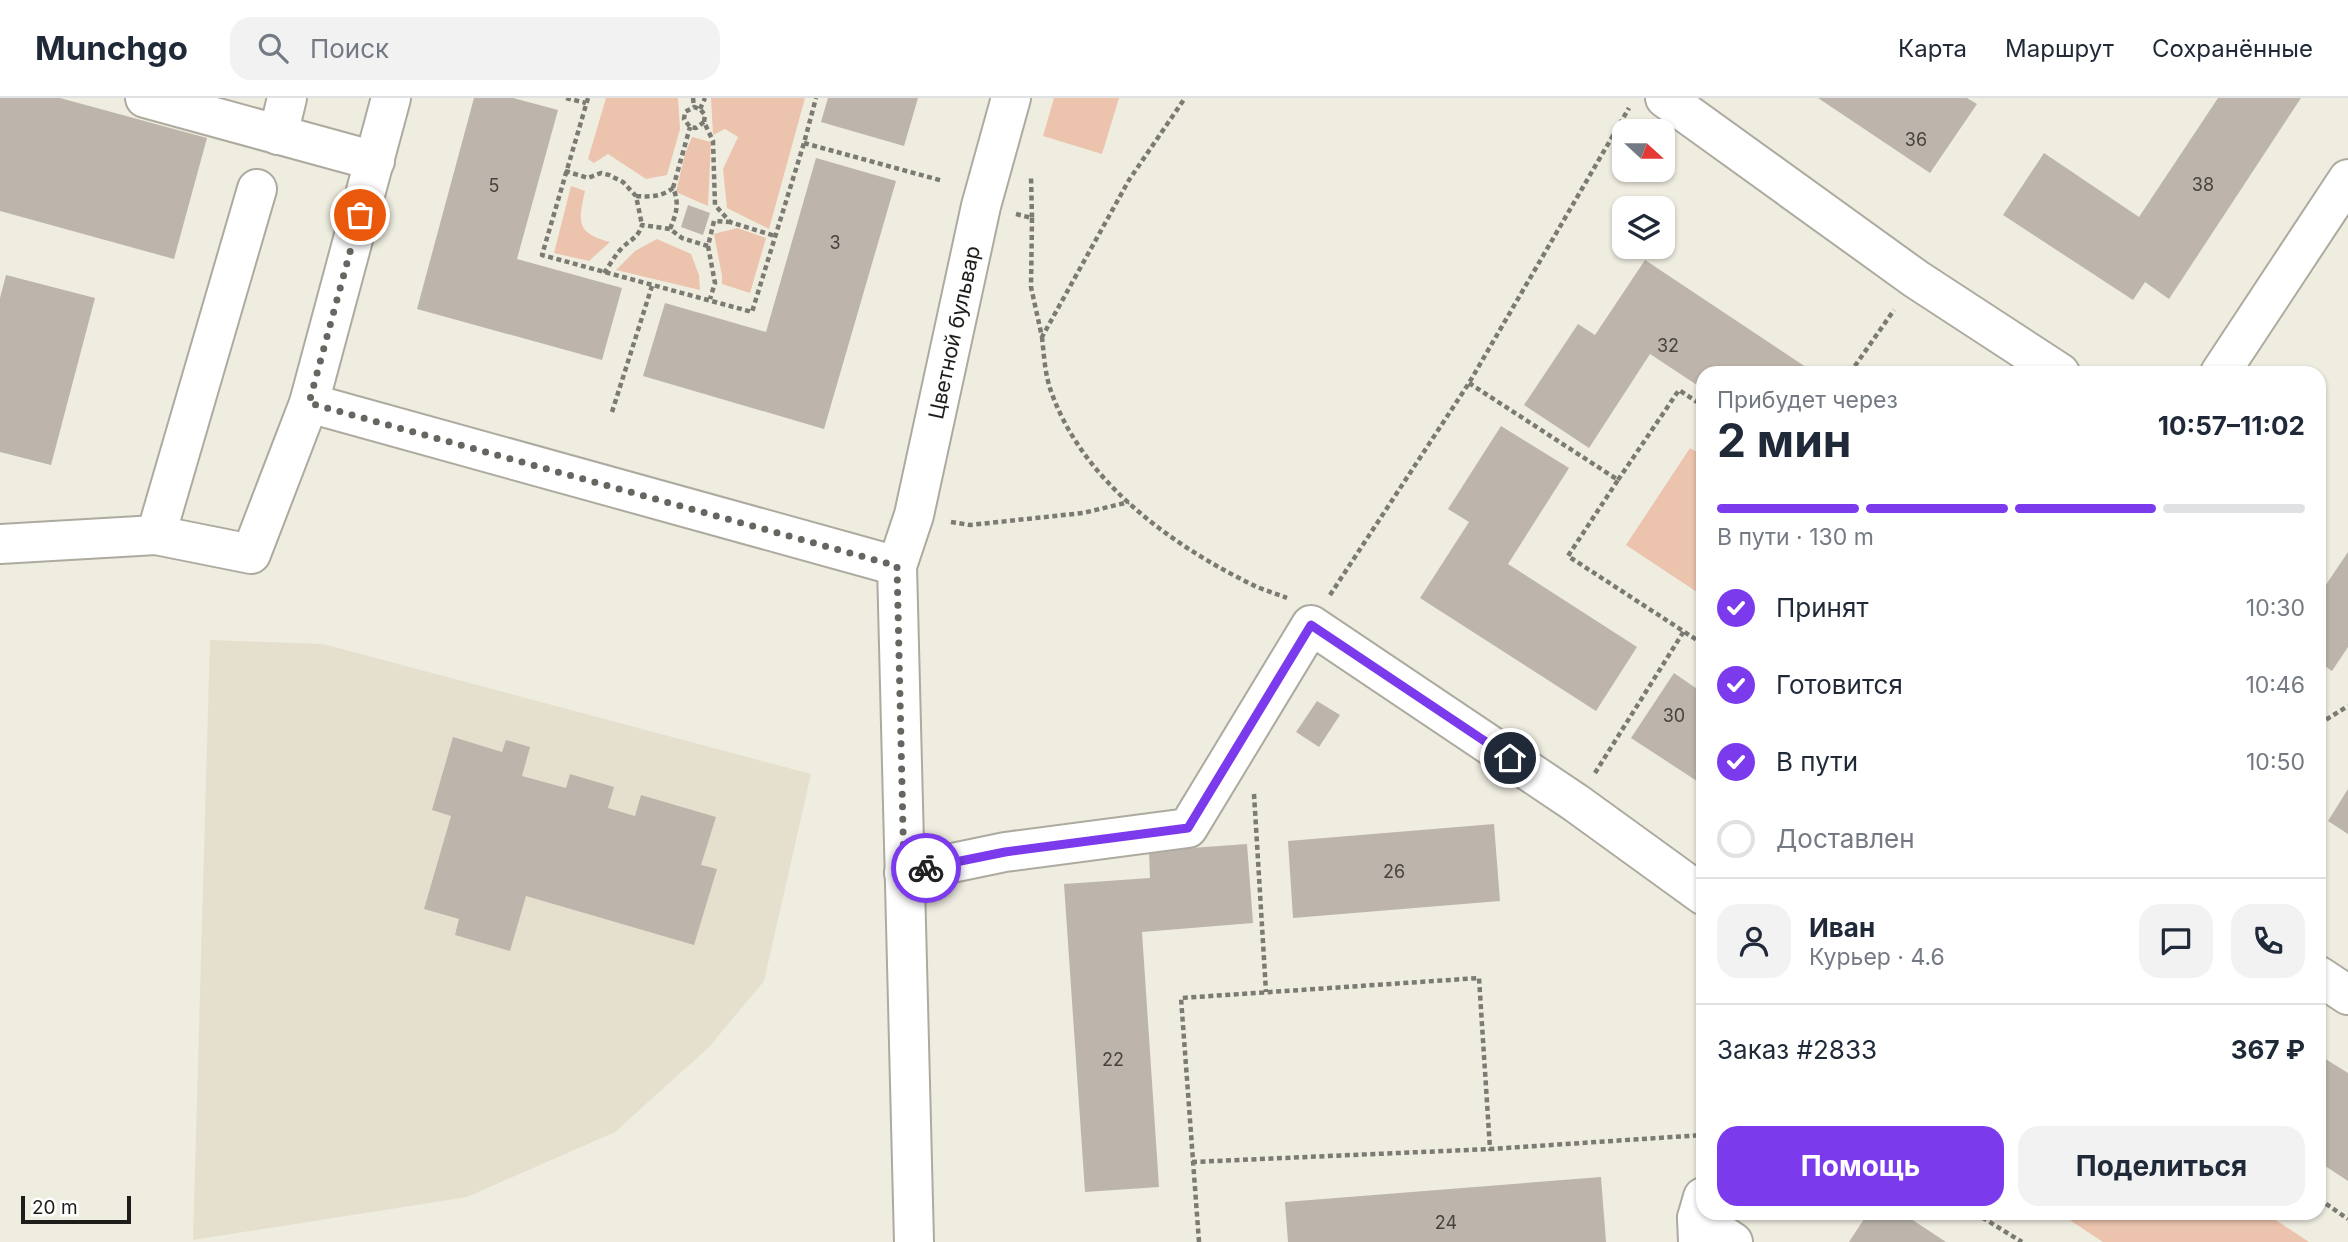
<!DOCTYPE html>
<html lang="ru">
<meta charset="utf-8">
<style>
:root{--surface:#fff;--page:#f2f2f3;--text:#1f2937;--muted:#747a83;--line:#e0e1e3;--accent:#7c3aed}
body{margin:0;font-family:Inter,sans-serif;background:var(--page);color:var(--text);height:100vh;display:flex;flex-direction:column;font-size:26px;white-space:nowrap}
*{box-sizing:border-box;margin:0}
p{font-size:23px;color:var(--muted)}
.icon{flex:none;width:38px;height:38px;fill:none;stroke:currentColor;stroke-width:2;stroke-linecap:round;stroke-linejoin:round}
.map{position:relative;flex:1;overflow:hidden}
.drawer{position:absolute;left:1696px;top:268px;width:630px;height:854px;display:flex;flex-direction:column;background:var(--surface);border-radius:21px;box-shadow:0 2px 5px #0004}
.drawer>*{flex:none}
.needle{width:46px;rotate:111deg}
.controls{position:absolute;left:1612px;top:21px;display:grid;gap:14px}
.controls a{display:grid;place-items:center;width:63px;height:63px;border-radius:14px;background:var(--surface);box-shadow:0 2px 5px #0004;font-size:35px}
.scale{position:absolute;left:21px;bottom:18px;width:110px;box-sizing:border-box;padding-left:7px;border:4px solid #1e1d19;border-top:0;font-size:19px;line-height:24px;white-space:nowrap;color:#1e1d19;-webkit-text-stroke:5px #fff;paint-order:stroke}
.pin{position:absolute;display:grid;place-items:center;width:60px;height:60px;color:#fff;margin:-30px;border:4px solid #fff;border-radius:50%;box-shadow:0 2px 7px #0007}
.courier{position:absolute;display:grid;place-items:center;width:70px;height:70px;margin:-35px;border:5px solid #7c3aed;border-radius:50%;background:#fff;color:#222;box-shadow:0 2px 9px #0007}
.headline em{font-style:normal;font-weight:700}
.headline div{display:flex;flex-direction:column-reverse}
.headline{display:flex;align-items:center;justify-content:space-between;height:119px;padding:0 21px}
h1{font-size:46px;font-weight:700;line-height:52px}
.bar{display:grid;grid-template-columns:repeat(4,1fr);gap:10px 7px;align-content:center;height:84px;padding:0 21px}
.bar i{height:9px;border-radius:5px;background:var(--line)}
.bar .on{background:var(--accent)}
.bar p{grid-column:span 4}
.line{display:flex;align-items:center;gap:18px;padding:0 21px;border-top:2px solid var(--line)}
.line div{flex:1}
.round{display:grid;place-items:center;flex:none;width:74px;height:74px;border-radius:21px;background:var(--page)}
ol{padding:0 21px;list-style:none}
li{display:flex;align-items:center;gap:21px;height:77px}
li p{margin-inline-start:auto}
li .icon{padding:7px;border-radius:50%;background:var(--accent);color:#fff;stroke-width:4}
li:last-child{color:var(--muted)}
li i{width:38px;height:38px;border:4px solid var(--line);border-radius:50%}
.button{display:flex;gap:14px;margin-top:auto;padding:14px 21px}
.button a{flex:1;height:80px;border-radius:21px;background:var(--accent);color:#fff;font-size:28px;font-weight:700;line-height:80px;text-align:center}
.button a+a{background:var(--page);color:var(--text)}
header{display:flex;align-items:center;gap:42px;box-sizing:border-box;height:98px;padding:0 35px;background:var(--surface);border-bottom:2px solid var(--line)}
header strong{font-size:33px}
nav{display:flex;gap:38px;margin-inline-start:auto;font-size:24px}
.search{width:490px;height:63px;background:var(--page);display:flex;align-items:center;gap:18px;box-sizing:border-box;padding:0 24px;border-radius:21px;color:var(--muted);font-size:26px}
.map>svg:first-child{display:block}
.built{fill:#e5e0cd}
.green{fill:#ecc4ad}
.building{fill:#bdb5ab}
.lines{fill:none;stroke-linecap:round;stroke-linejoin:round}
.minor-casing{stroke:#adaa9f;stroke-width:42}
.path{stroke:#7c7b73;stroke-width:4.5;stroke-dasharray:5 3.5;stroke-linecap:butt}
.minor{stroke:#fff;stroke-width:38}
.done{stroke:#67655f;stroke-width:7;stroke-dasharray:0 12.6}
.route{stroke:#7c3aed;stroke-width:9}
.labels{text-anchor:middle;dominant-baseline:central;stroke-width:5;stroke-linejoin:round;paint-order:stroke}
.number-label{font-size:18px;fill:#46433e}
.street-label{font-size:21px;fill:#1e1d19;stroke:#fff}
</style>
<header>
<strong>Munchgo</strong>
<div class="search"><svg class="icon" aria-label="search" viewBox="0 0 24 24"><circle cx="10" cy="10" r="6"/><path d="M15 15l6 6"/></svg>Поиск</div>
<nav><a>Карта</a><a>Маршрут</a><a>Сохранённые</a></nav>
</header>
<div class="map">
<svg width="2348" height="1144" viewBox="0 0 2348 1144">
<rect width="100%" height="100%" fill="#efece0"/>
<path class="built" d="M210,542L323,546L811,676L764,883L708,950L615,1034L467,1099L193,1142Z"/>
<path class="green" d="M606,0H678L680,31L667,77L646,81L608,56L594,65L588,61Z
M711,0H805L769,131L727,110L723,71L738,39L725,31L713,37Z
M1054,0H1119L1102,56L1043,38Z
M692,39L711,44L708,108L676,94L685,56Z
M571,88L585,93C578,124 576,135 610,144L589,163L554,155Z
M737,130L766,140L750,195L722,186V178L714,136Z
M657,141L691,156L699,177L700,192L616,172L635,153Z
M1690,350L1703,358V498L1626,447Z
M2059,1115H2265L2309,1144H2103Z"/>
<path class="building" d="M0,0H60L207,40L174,161L0,113Z
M474,0H513L558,12L517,161L622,190L602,262L417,211Z
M828,0H918L904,48L821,24Z
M1818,0H1967L1977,6L1930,75Z
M2218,0H2301L2169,201L2145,184L2133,202L2003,117L2044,55L2139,119Z
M816,60L896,83L824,331L643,278L665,205L766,234Z
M688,107L710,115L703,137L681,129Z
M1645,162L1815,275H1703V291L1650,256L1589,350L1524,307L1578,226L1595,237Z
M6,177L95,200L51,367L0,354V200Z
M1501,328L1569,370L1508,466L1637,549L1596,613L1420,500L1469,424L1448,411Z
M2348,454V549L2332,573L2319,564V497Z
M1674,575L1703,595V687L1631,640Z
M1317,603L1340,617L1319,649L1296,634Z
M453,639L502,654L506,642L530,649L522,678L566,690L570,676L614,689L608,710L635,718L641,697L716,719L701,767L717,771L694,847L526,798L510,853L455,837L459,821L424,811L451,718L432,712Z
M2348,691V736L2328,723Z
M1494,726L1500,803L1293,820L1288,743Z
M1247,746L1253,825L1142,834L1159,1089L1085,1094L1064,786L1150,780L1149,753Z
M2319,957L2348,975V1083L2319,1064Z
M1601,1079L1606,1144H1288L1285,1104Z
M1868,1115H1902L1946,1144H1849Z"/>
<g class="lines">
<g class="minor-casing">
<g id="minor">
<path d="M145,0L375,63"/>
<path d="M1665,0L1916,181L2060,275"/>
<path d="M278,37L287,0"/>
<path d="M2220,275L2348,81"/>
<path d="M309,305L897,468"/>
<path d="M156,437L257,91"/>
<path d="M0,446L156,437L251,456L309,305L391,0"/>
<path d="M904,775L1005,754L1188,730L1311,527L1576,705L1703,797"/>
<path d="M2319,878L2348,897"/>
<path d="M1697,1120L1733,1144"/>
<path id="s1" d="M914,1144L897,468L914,417L981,108L1011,0"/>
<path d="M1698,1144L1697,1120L1703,1099"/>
</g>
</g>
<path class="path" d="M566,0L586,5
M588,0L542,157L752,214L804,45L816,0
M693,0L694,9
M700,11L705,0
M704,24L696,30L690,29L684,21L685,14L694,9L700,11L705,17L704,24L713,43L715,107L730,124L775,138
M804,45L943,83
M565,73L588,80L601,75L609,77L623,84L636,98L642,127
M636,98C651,99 661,99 673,90
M1016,116L1032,120L1031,79
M1032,120L1031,189L1042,239L1129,82L1185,0
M670,131C676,116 680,106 673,90L690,29
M708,148L715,185L710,201
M604,175C610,167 615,157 622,150C631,141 638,140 642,127L670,131L682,140L708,148L714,123L729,124
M1042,239C1044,258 1045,278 1052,296C1085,386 1174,449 1257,489C1267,493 1277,496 1287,500
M1850,275L1894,212
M1469,285L1618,382L1568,458L1703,546
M612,314L652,188
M1618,382L1679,292L1703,308
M951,424L970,427L1083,415L1129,404
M1330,497L1469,285L1629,10
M2319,626L2348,608
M1595,675L1684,533
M1254,696L1266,894
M1192,1064L1490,1051
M2319,1101L2348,1121
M1975,1115L2022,1144
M1199,1144L1181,900L1479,880L1490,1051L1703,1037"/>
<use href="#minor" class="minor"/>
</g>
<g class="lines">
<path class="done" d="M360,117L309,305L897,468L904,775L926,770"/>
<path class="route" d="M926,770L1005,754L1188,730L1311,527L1510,660"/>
</g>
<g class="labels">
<g class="number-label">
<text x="1916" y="41">36</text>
<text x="2203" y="86">38</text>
<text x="494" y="87">5</text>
<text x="835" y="144">3</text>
<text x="1668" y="247">32</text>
<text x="1674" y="617">30</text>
<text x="1394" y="773">26</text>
<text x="1113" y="961">22</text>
<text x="1446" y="1124">24</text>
</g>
<g class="street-label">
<text stroke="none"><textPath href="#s1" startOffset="917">Цветной бульвар</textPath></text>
</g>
</g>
</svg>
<div class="controls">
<a><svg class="needle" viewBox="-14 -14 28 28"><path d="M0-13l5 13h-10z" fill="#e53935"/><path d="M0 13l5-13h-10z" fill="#747a83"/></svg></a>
<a><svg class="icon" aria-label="layers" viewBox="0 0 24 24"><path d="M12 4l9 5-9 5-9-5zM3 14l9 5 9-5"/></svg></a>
</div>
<div class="scale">20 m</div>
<div class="pin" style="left:360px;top:117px;background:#ea580c"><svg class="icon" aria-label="bag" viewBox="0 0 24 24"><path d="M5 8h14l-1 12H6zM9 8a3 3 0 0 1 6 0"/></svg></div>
<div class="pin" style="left:1510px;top:660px;background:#1f2937"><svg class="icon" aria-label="home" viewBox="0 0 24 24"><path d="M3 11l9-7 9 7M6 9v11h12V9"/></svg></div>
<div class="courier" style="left:926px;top:770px"><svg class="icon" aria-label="bike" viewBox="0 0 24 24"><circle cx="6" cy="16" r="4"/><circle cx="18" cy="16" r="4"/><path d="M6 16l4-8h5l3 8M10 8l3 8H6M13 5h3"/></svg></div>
<section class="drawer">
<div class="headline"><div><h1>2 мин</h1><p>Прибудет через</p></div><em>10:57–11:02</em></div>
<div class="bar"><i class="on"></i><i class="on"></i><i class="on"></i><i></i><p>В пути · 130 m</p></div>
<ol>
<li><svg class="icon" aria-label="check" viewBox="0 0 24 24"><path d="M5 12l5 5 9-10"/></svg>Принят<p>10:30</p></li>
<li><svg class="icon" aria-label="check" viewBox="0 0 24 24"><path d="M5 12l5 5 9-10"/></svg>Готовится<p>10:46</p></li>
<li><svg class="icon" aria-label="check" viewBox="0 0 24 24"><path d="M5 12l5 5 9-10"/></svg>В пути<p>10:50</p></li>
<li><i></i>Доставлен</li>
</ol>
<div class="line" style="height:126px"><a class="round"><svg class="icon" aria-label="person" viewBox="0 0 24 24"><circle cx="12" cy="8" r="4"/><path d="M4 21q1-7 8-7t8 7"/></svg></a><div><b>Иван</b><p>Курьер · 4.6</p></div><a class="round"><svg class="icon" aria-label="chat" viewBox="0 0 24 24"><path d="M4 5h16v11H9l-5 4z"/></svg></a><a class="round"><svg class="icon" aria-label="phone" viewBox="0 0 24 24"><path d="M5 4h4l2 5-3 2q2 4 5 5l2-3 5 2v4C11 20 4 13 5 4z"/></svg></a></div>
<div class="line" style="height:91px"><div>Заказ #2833</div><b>367 ₽</b></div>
<div class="button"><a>Помощь</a><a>Поделиться</a></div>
</section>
</div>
